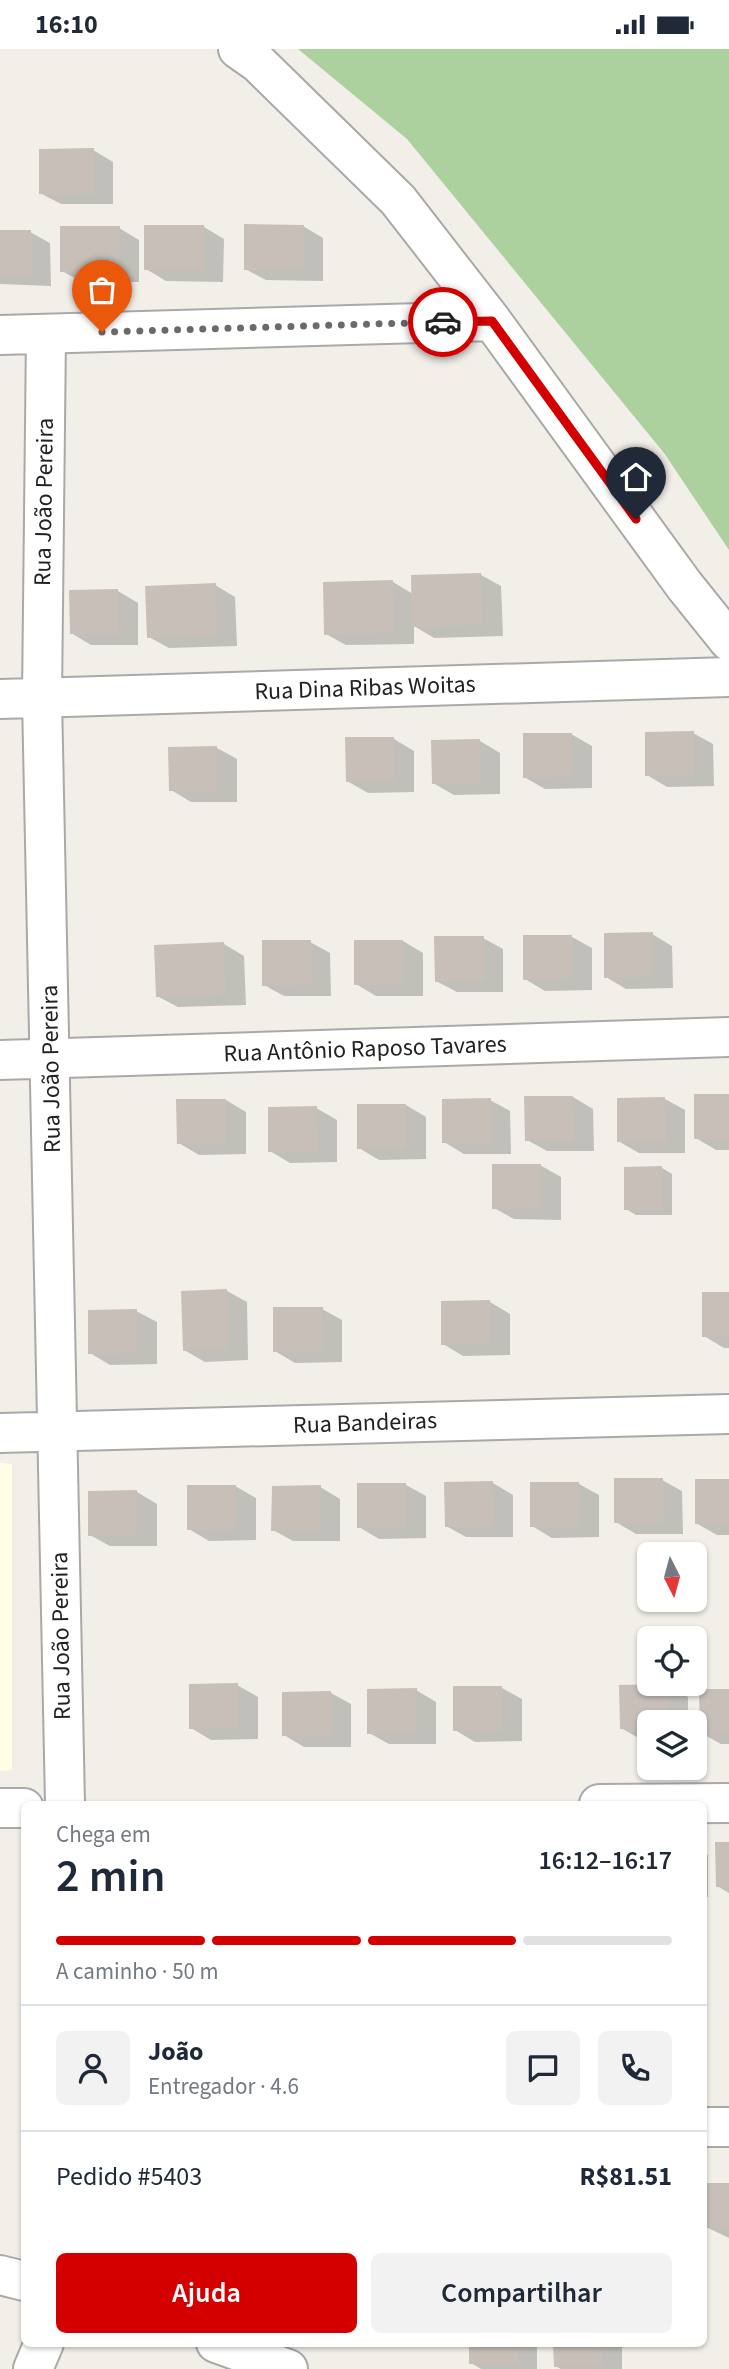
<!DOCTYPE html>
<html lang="pt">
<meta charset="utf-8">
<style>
:root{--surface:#fff;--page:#f2f2f3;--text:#1f2937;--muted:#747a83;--line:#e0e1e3;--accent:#d40000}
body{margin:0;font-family:"Source Sans 3",sans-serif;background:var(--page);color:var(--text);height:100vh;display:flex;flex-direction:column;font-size:26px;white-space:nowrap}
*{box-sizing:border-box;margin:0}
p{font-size:23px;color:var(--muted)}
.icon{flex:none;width:38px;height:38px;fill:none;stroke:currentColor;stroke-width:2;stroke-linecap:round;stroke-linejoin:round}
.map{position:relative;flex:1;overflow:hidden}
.panel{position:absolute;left:21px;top:1752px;width:686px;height:546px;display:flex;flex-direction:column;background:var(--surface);border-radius:10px;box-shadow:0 2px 5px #0004}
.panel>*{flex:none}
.needle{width:46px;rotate:174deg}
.controls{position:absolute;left:637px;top:1493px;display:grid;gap:14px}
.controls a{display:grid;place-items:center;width:70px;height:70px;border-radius:10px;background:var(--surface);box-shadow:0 2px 5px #0004;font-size:35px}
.pin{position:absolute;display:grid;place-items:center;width:60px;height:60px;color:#fff;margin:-72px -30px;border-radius:50% 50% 50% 0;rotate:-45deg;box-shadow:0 0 7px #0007}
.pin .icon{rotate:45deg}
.courier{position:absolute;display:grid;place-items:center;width:70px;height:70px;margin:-35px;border:5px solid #d40000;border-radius:50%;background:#fff;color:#222;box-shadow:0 2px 9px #0007}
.summary em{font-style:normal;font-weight:600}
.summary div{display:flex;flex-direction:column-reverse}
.summary{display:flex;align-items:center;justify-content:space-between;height:119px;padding:0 35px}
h1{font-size:46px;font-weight:600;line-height:52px}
.bar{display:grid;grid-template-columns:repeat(4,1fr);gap:10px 7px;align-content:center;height:84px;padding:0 35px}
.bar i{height:9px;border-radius:5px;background:var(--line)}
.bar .on{background:var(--accent)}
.bar p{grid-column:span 4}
.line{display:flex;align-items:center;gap:18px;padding:0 35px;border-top:2px solid var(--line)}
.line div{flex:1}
.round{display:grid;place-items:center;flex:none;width:74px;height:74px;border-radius:10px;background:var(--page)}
.primary-button{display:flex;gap:14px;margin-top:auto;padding:14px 35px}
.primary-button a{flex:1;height:80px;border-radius:10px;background:var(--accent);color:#fff;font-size:28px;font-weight:600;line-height:80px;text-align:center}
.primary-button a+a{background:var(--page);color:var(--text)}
.status{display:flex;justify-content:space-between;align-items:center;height:49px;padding:0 35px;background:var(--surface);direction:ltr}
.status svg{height:19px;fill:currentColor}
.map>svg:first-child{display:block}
.education{fill:#ffffe5}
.forest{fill:#add19e}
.shadow{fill:#0003}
.building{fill:#c7bfb8}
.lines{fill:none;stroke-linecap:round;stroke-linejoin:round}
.street-casing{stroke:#a9a9a9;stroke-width:42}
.street{stroke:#fff;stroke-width:38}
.done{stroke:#6b6a68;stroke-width:7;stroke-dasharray:0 12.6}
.route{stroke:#d40000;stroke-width:9}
.labels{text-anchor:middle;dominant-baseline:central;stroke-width:6;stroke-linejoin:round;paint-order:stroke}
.street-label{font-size:24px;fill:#222;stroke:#fff}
</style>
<div class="status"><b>16:10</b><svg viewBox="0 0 49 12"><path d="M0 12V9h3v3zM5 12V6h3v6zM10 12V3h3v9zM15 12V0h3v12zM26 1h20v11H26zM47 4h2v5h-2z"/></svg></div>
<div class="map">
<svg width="729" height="2320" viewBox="0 0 729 2320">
<rect width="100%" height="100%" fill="#f2efe9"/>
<path class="education" d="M0,1414L12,1415V1721L0,1722Z"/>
<path class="forest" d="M298,0H729V501L664,404L407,90Z"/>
<path class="shadow" d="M93,101L113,113V155H61L40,144Z
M303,177L323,189V232L266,231L245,220Z
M204,178L224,190L223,233L166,232L146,220Z
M119,179L139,191V233H82L62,222Z
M0,183H30L50,194L51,237L0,235Z
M481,526L501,537L503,587L434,589L414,577V595L346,596L326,585L393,533L413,545Z
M215,536L235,548L237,597L169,599L149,588Z
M118,542L138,554V596H91L71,584Z
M693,684L713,695L714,737L667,738L647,726Z
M571,685L592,697V739L545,740L524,728Z
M394,690L414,702V743L368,744L347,732Z
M480,692L500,704V745L454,746L433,734Z
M217,699L237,710V753H191L171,741Z
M652,885L672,897L673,939L626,940L606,928Z
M572,888L592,899V941L545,942L525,930Z
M483,889L503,900V943H457L436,932Z
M403,892L423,904V947H376L356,935Z
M310,893L330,904L331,947H284L264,936Z
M224,895L244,907L246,956L178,958L157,947Z
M729,1046V1101H716L696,1089Z
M573,1048L593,1060L594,1102H547L527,1091Z
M665,1050L685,1061V1104H639L618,1092Z
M226,1051L246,1063V1105L199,1106L179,1094Z
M490,1051L510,1062L511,1105H464L444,1093Z
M406,1056L426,1068V1110L379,1111L359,1099Z
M316,1059L337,1071V1113L290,1114L270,1102Z
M540,1116L561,1128V1171L514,1170L494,1159Z
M662,1119L672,1125V1166H636L626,1160Z
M227,1242L247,1253L248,1311L205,1313L184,1301Z
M729,1245V1299H724L704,1287Z
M490,1253L510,1265V1306L463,1307L443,1295Z
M322,1260L342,1271V1313L295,1314L275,1302Z
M136,1262L157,1273V1315L110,1316L90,1304Z
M662,1431L682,1442L683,1485H636L616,1473Z
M729,1432V1486H717L696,1474Z
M493,1434L513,1446V1488H466L446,1477Z
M579,1435L599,1446V1488L552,1489L532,1477Z
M406,1436L426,1447V1489L379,1490L359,1478Z
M235,1437L256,1449V1491L209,1492L189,1480Z
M320,1438L340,1450V1492H293L273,1481Z
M137,1443L157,1455V1497H110L90,1486Z
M237,1636L258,1648V1690L211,1691L191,1679Z
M668,1637L688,1648V1673H649V1691H642L621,1679Z
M502,1639L522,1650V1692L475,1693L455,1681Z
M416,1641L436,1653V1695H389L369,1684Z
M729,1641V1695H721L701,1684Z
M331,1644L351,1655V1698H304L284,1686Z
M729,1794V1844L717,1837Z
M704,1803L708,1806V1848H704Z
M704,2135H729V2189L704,2177Z
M471,2294H537V2320H481L471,2314Z
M555,2294H622V2320H561L555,2317Z"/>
<path class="building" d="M94,99V145H39V100Z
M244,175L304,176L303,221H244Z
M144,176H204V222L144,221Z
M60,177H120V223H60Z
M0,181H31V226L0,227Z
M481,524L483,576L412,578L411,526Z
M393,531L394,584L324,586L323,533Z
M216,534L217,587L147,589L145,537Z
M118,540L119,585H70L69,541Z
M694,682V726L645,727V683Z
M523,684H572V728L523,729Z
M345,688H394L395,733H346Z
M480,690L481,735H432L431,691Z
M217,697V742H169L168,698Z
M653,883V928L604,929V884Z
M523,886H572V930L523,931Z
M434,887H484V932L435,933Z
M262,891H311V936L262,937Z
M354,891H403V936H354Z
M224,893L226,945L156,948L154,896Z
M694,1045H729V1090H694Z
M524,1047H573L574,1092H525Z
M665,1048L666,1093H617V1049Z
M491,1049V1094H442V1050Z
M176,1050H226V1095H177Z
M357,1055H406V1100H357Z
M317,1057L318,1103H268V1058Z
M492,1115H541V1160H492Z
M662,1117L663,1161H624V1118Z
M227,1240L229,1301L183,1302L181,1242Z
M702,1243H729V1288H702Z
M490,1251V1296H441V1252Z
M273,1258H323V1302L273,1303Z
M137,1260V1304L88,1305V1261Z
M614,1429H663V1474H614Z
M695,1430H729V1475H695Z
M493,1432L494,1478H445L444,1433Z
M530,1433H579V1478H530Z
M357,1434H406V1478L357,1479Z
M187,1436H236V1481H187Z
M321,1436V1482H271L272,1437Z
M137,1441V1487H88V1442Z
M238,1634V1680H189V1635Z
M668,1635L669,1673H649V1680H620L619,1636Z
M453,1637H502V1682H453Z
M417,1639V1685H367V1640Z
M699,1640H729V1684L700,1685Z
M331,1642L332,1687H282V1643Z
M715,1793H729V1838H716Z
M704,2134H729V2178L704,2179Z
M469,2294H518V2315H469Z
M553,2294H602L603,2317L554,2318Z"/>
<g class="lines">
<g class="street-casing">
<path id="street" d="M238,0L258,14L398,151L492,272L684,536L729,592
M46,285L42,649L65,1755
M0,286L492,272
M0,650L729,628
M0,1011L729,988
M0,1384L729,1365
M599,1755L729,1754
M0,1759H24
M704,2078H729
M0,2226L24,2232
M216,2294L288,2320
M33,2320L44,2294"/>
</g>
<use href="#street" class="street"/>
</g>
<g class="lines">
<path class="done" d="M102,283L443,273"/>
<path class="route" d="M443,273L492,272L636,470"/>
</g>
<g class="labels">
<g class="street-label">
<text transform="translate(44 453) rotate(-89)">Rua João Pereira</text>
<text transform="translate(365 639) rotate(-2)">Rua Dina Ribas Woitas</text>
<text transform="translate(365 1000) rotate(-2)">Rua Antônio Raposo Tavares</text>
<text transform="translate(51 1020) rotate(-91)">Rua João Pereira</text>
<text transform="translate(365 1374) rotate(-2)">Rua Bandeiras</text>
<text transform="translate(61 1587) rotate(-91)">Rua João Pereira</text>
</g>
</g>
</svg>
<div class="controls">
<a><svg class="needle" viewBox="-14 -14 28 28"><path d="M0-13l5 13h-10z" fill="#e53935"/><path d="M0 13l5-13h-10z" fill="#747a83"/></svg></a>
<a><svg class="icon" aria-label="locate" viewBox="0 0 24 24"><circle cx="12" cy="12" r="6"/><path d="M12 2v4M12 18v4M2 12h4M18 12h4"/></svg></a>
<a><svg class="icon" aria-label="layers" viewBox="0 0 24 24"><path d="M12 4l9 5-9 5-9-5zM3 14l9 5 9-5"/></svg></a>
</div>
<div class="pin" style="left:102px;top:283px;background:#ea580c"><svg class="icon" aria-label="bag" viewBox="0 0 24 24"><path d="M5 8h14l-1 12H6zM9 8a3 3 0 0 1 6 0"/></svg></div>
<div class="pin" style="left:636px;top:470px;background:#1f2937"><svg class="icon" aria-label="home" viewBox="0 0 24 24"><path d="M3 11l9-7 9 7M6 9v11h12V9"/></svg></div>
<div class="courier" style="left:443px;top:273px"><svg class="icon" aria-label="car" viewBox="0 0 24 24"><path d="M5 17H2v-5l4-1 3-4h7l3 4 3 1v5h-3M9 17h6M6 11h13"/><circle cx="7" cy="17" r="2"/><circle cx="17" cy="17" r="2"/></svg></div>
<section class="panel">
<div class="summary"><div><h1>2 min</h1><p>Chega em</p></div><em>16:12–16:17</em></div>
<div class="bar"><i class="on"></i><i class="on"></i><i class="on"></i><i></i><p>A caminho · 50 m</p></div>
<div class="line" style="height:126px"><a class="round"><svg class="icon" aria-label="person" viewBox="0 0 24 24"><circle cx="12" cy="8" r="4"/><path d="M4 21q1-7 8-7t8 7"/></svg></a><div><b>João</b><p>Entregador · 4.6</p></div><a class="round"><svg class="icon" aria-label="chat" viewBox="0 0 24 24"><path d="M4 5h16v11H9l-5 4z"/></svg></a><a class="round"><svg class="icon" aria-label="phone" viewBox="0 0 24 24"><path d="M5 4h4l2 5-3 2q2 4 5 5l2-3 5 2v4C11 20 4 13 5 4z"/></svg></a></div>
<div class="line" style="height:91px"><div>Pedido #5403</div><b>R$81.51</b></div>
<div class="primary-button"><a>Ajuda</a><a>Compartilhar</a></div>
</section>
</div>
